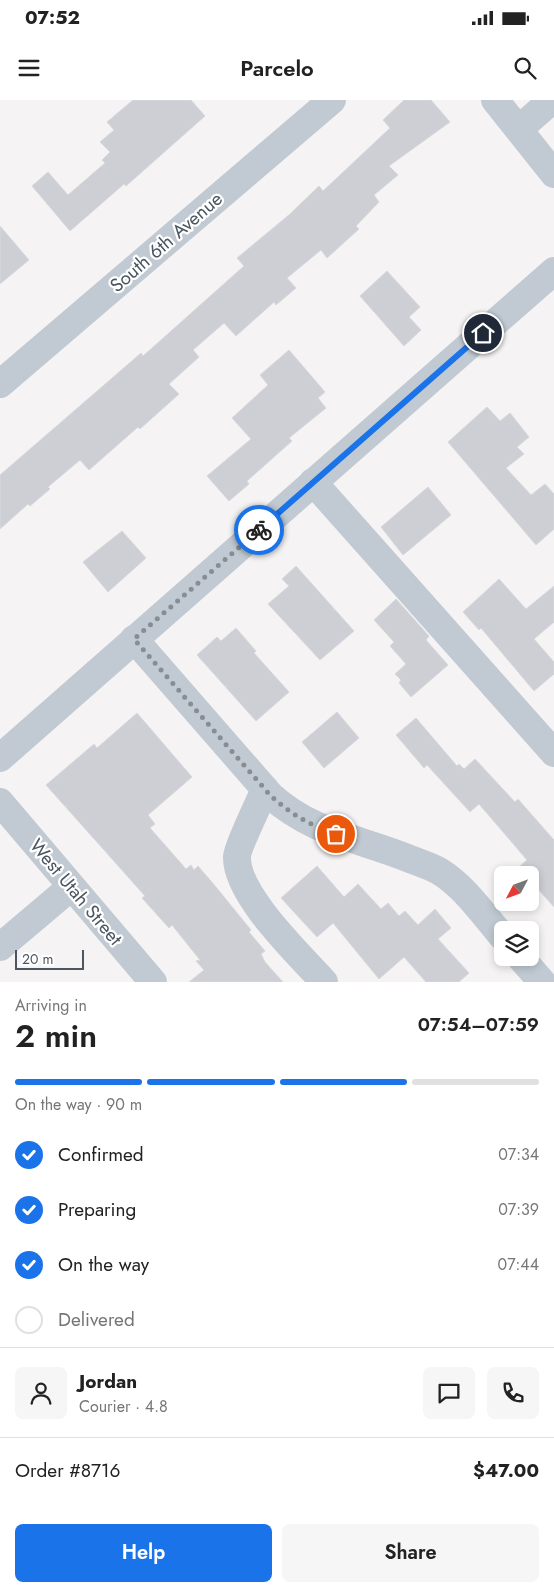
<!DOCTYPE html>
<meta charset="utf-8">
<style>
:root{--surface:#fff;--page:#f6f6f6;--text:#222;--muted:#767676;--line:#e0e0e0;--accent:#1a73e8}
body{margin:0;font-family:Jost,sans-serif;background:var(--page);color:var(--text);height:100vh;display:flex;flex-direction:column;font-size:19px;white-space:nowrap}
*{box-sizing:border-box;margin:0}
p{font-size:16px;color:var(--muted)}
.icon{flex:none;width:28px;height:28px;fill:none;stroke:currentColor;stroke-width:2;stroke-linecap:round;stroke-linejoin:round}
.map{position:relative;height:882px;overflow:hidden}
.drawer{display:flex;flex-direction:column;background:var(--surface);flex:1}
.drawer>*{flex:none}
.needle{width:32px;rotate:229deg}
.buttons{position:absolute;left:494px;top:766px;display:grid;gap:10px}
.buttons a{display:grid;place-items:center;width:45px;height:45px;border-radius:8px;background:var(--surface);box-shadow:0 2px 8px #0003;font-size:25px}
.scale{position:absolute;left:15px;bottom:12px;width:69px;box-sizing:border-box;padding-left:5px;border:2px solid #4a5661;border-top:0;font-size:14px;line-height:18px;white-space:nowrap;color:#4a5661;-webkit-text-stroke:4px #fff;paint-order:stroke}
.pin{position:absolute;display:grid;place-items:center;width:42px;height:42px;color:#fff;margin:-21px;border:2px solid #fff;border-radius:50%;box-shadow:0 1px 5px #0007}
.courier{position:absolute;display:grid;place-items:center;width:50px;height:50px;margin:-25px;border:4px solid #1a73e8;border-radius:50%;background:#fff;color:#222;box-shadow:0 1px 6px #0007}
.summary em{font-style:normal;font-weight:600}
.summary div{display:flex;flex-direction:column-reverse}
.summary{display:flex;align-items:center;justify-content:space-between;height:85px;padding:0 15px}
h1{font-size:32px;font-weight:600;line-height:38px}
.bar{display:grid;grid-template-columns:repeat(4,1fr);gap:8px 5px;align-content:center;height:60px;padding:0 15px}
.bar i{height:6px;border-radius:4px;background:var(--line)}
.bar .current{background:var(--accent)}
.bar p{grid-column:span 4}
.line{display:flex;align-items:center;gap:12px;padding:0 15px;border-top:1px solid var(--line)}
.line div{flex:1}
.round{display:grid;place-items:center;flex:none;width:52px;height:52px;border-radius:8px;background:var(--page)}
ol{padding:0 15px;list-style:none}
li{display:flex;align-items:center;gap:15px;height:55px}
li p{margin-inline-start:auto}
li .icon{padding:5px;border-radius:50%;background:var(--accent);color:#fff;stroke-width:4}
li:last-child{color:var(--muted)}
li i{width:28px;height:28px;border:2px solid var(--line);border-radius:50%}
.action{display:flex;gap:10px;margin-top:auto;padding:10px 15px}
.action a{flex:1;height:58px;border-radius:8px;background:var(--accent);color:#fff;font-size:20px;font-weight:600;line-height:58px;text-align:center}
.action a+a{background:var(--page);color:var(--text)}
.status{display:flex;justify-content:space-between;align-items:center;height:35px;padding:0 25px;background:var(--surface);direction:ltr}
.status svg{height:14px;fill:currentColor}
header{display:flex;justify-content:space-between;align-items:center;height:65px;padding:0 15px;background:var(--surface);font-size:22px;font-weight:600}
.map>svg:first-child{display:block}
.building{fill:#cdcfd5;stroke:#d7d9de}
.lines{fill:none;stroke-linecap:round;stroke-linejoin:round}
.minor{stroke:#c1cad2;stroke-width:28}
.done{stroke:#868d94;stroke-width:5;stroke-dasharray:0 9}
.route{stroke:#1a73e8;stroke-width:6}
.labels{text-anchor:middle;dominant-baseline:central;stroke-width:4.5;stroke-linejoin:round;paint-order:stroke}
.street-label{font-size:19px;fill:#4a5661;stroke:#fff}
</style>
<div class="status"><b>07:52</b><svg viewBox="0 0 49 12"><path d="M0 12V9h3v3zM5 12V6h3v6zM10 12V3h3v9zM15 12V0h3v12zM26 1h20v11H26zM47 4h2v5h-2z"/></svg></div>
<header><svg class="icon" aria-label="menu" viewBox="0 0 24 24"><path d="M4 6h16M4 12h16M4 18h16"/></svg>Parcelo<svg class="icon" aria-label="search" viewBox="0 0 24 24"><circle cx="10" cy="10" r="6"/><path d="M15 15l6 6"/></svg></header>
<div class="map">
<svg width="554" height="882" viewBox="0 0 554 882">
<rect width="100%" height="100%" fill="#f5f3f3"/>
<path class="building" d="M133,0H191L205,16L126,86L124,84L70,131L32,86L48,72L68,95L105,63L102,60L110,52L100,42L114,30L107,22Z
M404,0H431L450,22L389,66L398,75L374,95L379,102L356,126L359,129L327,158L321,150L287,178L296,188L276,205L274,202L236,236L224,223L193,250L199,257L169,284L179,294L140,329L138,327L89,370L80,360L48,387L50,389L30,406L28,404L0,429V375L141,253L143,256L244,166L237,158L290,114L319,86L323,91L390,28L383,20Z
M0,126L29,160L0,184Z
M387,171L420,207L409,217L421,230L404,246L360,196Z
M289,250L325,292L318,298L326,308L289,338L292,341L247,381L249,384L229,401L207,376L251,339L232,318L268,285L260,275Z
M487,307L500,321L510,313L529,337L517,347L524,354L506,368L531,395L545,384L554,394V429L536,445L448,342Z
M428,387L451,415L403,455L381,427Z
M122,431L146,458L108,492L83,462Z
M296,466L354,531L320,560L268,504L289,486L282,479Z
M499,479L526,509L554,486V522L534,539L554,562V574L534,591L481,528L479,530L463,512Z
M396,499L429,536L426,540L448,565L411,597L399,583L401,580L395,574L406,564L390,546L394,542L374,520Z
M236,528L256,551L254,553L289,592L256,621L197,555L217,537L221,541Z
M337,612L359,638L324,668L302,642Z
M137,613L192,677L148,715L155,724L150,728L186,769L191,765L194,770L198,766L216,787L251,830L249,832L265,851L261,854L265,862L283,882H189L204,870L196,861L200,860L172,825L169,828L142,798L145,796L46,685L94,644L97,648Z
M416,618L457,666L459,664L464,669L475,659L515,702L518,699L554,740V807L537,788L530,794V775H510L527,760L479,704L470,712L427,665L424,668L396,635Z
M317,766L344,797L358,784L381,809L388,803L399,816L405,811L418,825L435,809L451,828L438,839L469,873L459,882H426L404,857L379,879L333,823L317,837L281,798Z"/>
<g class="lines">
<path class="minor" d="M495,0L554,74
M519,29L552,0
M0,284L332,0
M313,382L554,653
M134,539L270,695C313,734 359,738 410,759C420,763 430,766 439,771C464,786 483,814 502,836
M0,658L554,171
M265,689C260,701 237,748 237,757C236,795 299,854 324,882
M0,702L153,882
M0,847L71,787
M521,858L542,882"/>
</g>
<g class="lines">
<path class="done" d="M259,430L134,539L270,695C289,713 311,726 336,734"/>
<path class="route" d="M259,430L483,233"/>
</g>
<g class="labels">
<g class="street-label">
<text transform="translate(166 142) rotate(-41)">South 6th Avenue</text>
<text transform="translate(76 792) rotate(50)">West Utah Street</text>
</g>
</g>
</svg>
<div class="buttons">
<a><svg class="needle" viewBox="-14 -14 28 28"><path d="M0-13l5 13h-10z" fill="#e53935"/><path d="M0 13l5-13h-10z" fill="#767676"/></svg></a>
<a><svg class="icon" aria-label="layers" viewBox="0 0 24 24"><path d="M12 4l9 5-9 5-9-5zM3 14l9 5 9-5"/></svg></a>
</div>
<div class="scale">20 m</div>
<div class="pin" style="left:336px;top:734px;background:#ea580c"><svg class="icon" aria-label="bag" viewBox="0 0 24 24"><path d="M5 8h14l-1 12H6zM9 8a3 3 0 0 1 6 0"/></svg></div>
<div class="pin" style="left:483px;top:233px;background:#1f2937"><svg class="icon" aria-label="home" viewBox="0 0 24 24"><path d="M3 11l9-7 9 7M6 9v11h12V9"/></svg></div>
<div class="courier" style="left:259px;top:430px"><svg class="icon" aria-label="bike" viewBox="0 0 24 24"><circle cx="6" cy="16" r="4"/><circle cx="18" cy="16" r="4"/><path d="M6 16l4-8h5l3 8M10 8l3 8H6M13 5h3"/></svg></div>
</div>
<section class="drawer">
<div class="summary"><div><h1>2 min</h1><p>Arriving in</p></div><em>07:54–07:59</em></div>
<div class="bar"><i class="current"></i><i class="current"></i><i class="current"></i><i></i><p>On the way · 90 m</p></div>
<ol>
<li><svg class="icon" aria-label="check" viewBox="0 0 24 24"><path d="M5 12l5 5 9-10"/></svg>Confirmed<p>07:34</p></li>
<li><svg class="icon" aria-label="check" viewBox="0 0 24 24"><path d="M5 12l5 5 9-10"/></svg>Preparing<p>07:39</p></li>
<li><svg class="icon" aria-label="check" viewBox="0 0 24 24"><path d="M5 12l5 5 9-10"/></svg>On the way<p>07:44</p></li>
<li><i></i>Delivered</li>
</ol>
<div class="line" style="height:90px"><a class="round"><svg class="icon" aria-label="person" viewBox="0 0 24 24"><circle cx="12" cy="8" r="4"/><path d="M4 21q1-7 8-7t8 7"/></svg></a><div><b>Jordan</b><p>Courier · 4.8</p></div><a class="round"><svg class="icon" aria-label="chat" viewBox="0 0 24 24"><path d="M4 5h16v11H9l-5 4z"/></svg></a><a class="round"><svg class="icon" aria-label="phone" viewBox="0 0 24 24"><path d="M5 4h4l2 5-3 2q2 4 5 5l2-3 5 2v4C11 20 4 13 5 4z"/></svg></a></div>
<div class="line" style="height:65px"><div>Order #8716</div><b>$47.00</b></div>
<div class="action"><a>Help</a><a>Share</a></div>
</section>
